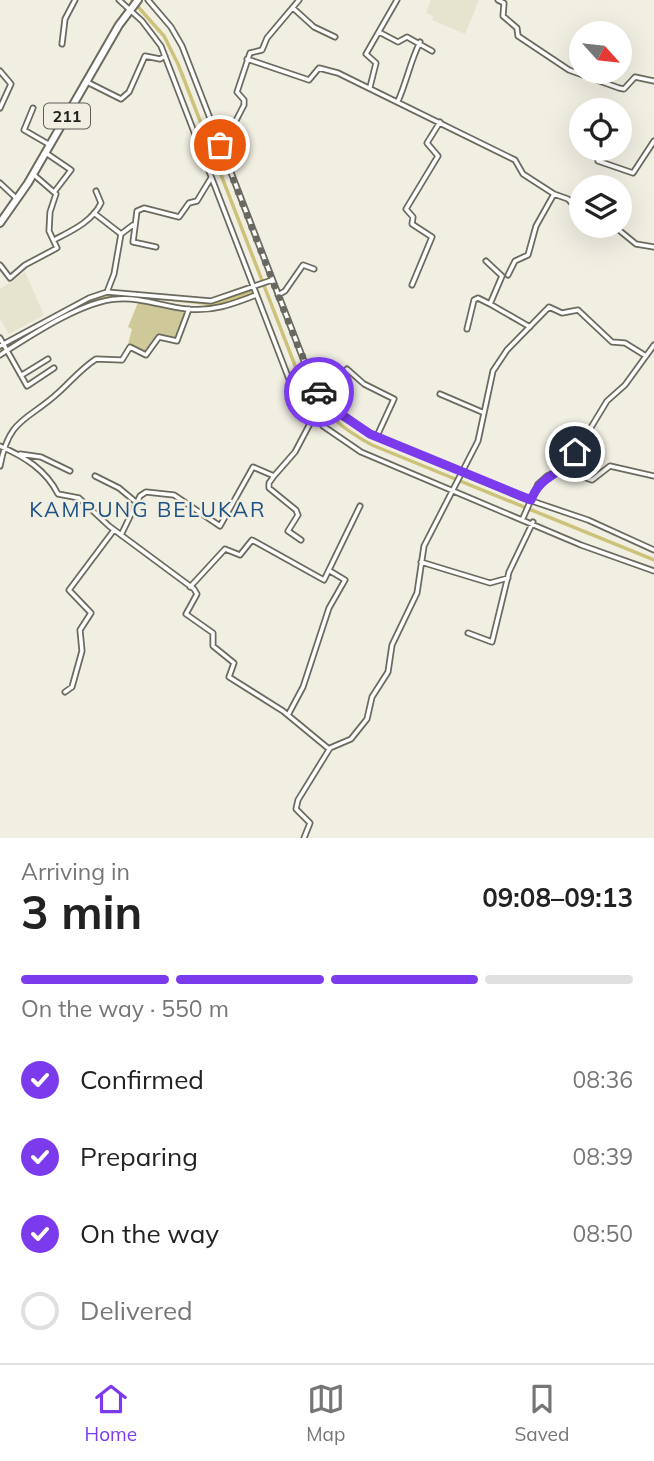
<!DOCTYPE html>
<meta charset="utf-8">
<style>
:root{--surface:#fff;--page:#f6f6f6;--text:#222;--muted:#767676;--line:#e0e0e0;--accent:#7c3aed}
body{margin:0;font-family:Mulish,sans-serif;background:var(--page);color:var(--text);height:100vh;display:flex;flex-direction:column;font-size:26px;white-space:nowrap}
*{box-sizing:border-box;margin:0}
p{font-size:23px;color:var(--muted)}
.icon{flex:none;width:38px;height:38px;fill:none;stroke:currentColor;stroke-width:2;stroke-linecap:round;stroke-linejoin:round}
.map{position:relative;height:838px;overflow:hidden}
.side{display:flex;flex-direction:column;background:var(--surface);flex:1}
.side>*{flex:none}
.needle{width:46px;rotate:117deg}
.buttons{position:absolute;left:569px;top:21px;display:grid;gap:14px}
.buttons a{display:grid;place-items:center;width:63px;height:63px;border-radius:50%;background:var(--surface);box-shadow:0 7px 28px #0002;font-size:35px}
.pin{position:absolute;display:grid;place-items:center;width:60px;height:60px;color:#fff;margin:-30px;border:4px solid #fff;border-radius:50%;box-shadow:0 2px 7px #0007}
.courier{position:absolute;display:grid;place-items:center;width:70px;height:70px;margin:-35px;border:5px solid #7c3aed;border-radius:50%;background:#fff;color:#222;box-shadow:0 2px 9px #0007}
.head em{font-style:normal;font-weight:700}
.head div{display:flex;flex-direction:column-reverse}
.head{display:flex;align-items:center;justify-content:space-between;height:119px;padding:0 21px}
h1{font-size:46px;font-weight:700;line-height:52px}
.bar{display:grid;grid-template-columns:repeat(4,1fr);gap:10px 7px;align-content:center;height:84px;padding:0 21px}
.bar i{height:9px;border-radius:5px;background:var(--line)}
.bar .selected{background:var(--accent)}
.bar p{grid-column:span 4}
ol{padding:0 21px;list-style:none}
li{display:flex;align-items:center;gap:21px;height:77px}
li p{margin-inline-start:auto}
li .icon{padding:7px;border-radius:50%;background:var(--accent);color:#fff;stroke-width:4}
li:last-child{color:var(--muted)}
li i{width:38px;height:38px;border:4px solid var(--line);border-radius:50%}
.menu{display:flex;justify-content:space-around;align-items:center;height:98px;border-top:2px solid var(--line);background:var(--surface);font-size:19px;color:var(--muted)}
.menu a{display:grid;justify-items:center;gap:4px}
.menu .selected{color:var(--accent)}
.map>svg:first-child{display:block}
.built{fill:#e6e4cf}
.green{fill:#cfc898}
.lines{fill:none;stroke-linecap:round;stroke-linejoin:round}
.canal{stroke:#cdc279;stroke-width:3.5}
.minor-casing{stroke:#6b6a5e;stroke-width:7}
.primary-casing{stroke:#6b6a5e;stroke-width:10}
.minor{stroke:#fff;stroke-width:3.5}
.primary{stroke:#fff;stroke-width:6}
.done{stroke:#696861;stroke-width:7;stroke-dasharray:0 12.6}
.route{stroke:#7c3aed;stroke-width:9}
.labels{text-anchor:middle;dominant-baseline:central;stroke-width:5;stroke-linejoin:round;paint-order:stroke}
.shield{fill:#f1efe2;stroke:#5f5d57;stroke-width:2}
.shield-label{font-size:16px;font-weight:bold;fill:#201f1b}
.quarter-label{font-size:21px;letter-spacing:2px;fill:#1d5183;stroke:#f1efe2}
</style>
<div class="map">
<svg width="654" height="838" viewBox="0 0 654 838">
<rect width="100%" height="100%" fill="#f1efe2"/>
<path class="built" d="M431,0H479L465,34L432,20L433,16L426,13Z
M25,272L44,315L9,334L0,319V289Z"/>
<path class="green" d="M139,300L186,309L176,339L157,335L145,353L128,344L132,329L128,327Z"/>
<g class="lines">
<path class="canal" d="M132,0L164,36L178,64L303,386C324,412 342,429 372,445L654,560
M158,298L214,304L252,292
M0,350L90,301L116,294"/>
<g class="minor-casing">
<path id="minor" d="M119,0L142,21L161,46L292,387L323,426L361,452L581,545L654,571
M148,0L171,27L182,46L311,379L331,406L371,434L523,498L588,520L654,550
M498,0L504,3L503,16L517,28L518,36L569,70L619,88L624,89L635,77L654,81
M293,8L314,27L335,37
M379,32L398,42L407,37L432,51
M62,44L65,19L75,0
M247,59L309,80L319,68L338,73L515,160L523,174L554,194L536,226L528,255L515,261L508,275
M0,71L11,84L0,108
M87,82L121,99L129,92L145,56L160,59L165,56
M370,87L376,63L366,54L397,0
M398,101C407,81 410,62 420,42
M33,108L24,130L50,145
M220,145L228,136L244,105V100L237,92L250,53L262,50L267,38L299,0
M46,153L71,170L55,191
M598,161L633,173L654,141
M0,183L16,198
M554,194L568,199L581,213
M94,213L121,234
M614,226L636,244L654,247
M54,240C71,231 92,222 101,203L96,191
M156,247L133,242L137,211L144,208L179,217L189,203L197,201L211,178
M486,261L502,276L490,304L530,327
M0,265L10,278L25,265L57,248L49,231L50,212L56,194L33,174
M412,285L432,237L412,224L413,217L406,209L438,156L427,143L440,122
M107,292L114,274L121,234L133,225
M278,295L285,291L303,265L314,269
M467,329L474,300L478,298L490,304
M0,338L27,386L54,368
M0,346L89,298L107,292L211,301L272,280
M0,355C30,336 82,301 117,299C142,297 164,307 187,309C212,312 233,304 256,295
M347,369L364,384L394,399L377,436
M22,375L48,359
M440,394L482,412
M0,446C25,457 46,470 58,494L79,498L109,526L194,589L197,594L186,614L213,633V646L234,663L229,677L283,711L329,749
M20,454L41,457L70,471
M0,466C9,417 28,421 59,392C71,381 82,368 96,359L122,360L130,347L146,355L159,337L177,341L189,309
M564,470L592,480L610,466L654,476
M95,476L119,488L137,503
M274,476L295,452L314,416
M523,518L538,484L547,476L567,467L607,401L625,385L654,345
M121,535L140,496L146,492L174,495L220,526L253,467L274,476L269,483V488L296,510L298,515L288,531L301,540
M421,562L490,583L508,578
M190,587L225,549L240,555L252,540L324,580L360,506
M468,633L492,642L509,572L533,522
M65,692L72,687L82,651L80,630L91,613L69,590L114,530
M288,715L303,687L329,608L345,580L330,571
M304,838L310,823L296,809L298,800L330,748L351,739L367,719L372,697L388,672L392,645L417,593L424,546L478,441L493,371L507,350L549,307L562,313L578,310L612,342L625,343L646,356"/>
</g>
<g class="primary-casing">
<path id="primary" d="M0,223L28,183L119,25L138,0"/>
</g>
<use href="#minor" class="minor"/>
<use href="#primary" class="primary"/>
</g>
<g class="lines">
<path class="done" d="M220,145L297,344L319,392"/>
<path class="route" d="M319,392L339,413L370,434L531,500C542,472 563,477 575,452"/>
</g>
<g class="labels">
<rect class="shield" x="44" y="103.5" width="46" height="25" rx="5"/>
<g class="shield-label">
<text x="67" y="116">211</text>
</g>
<g class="quarter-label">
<text x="148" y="509">KAMPUNG BELUKAR</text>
</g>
</g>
</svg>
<div class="buttons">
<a><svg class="needle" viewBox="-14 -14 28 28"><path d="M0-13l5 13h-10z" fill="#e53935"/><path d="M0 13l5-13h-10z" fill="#767676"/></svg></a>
<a><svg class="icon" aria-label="locate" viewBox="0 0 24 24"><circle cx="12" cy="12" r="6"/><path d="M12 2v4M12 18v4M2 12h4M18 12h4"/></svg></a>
<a><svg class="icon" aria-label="layers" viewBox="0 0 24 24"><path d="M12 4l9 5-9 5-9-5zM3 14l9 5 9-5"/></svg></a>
</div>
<div class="pin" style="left:220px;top:145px;background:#ea580c"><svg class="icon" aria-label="bag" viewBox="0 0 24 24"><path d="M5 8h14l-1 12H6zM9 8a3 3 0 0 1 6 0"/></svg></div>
<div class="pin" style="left:575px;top:452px;background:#1f2937"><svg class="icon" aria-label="home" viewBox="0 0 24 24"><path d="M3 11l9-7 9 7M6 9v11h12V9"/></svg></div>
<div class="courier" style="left:319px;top:392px"><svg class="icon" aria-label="car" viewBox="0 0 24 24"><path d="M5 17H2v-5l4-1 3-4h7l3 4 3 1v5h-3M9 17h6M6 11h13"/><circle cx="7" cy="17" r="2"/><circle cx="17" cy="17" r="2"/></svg></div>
</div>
<section class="side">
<div class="head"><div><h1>3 min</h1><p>Arriving in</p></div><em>09:08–09:13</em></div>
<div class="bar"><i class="selected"></i><i class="selected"></i><i class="selected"></i><i></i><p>On the way · 550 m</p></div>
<ol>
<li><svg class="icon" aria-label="check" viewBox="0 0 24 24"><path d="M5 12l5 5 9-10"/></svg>Confirmed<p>08:36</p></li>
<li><svg class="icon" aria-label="check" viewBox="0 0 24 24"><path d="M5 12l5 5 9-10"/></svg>Preparing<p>08:39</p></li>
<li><svg class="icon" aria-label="check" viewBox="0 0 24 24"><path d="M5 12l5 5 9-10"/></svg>On the way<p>08:50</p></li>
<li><i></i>Delivered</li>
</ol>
</section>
<nav class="menu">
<a class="selected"><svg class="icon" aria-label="home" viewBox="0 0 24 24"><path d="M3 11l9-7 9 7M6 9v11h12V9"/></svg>Home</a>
<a><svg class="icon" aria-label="map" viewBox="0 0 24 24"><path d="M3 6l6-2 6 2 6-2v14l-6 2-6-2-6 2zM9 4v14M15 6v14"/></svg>Map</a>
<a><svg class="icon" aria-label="saved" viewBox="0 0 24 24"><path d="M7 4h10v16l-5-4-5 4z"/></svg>Saved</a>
</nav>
